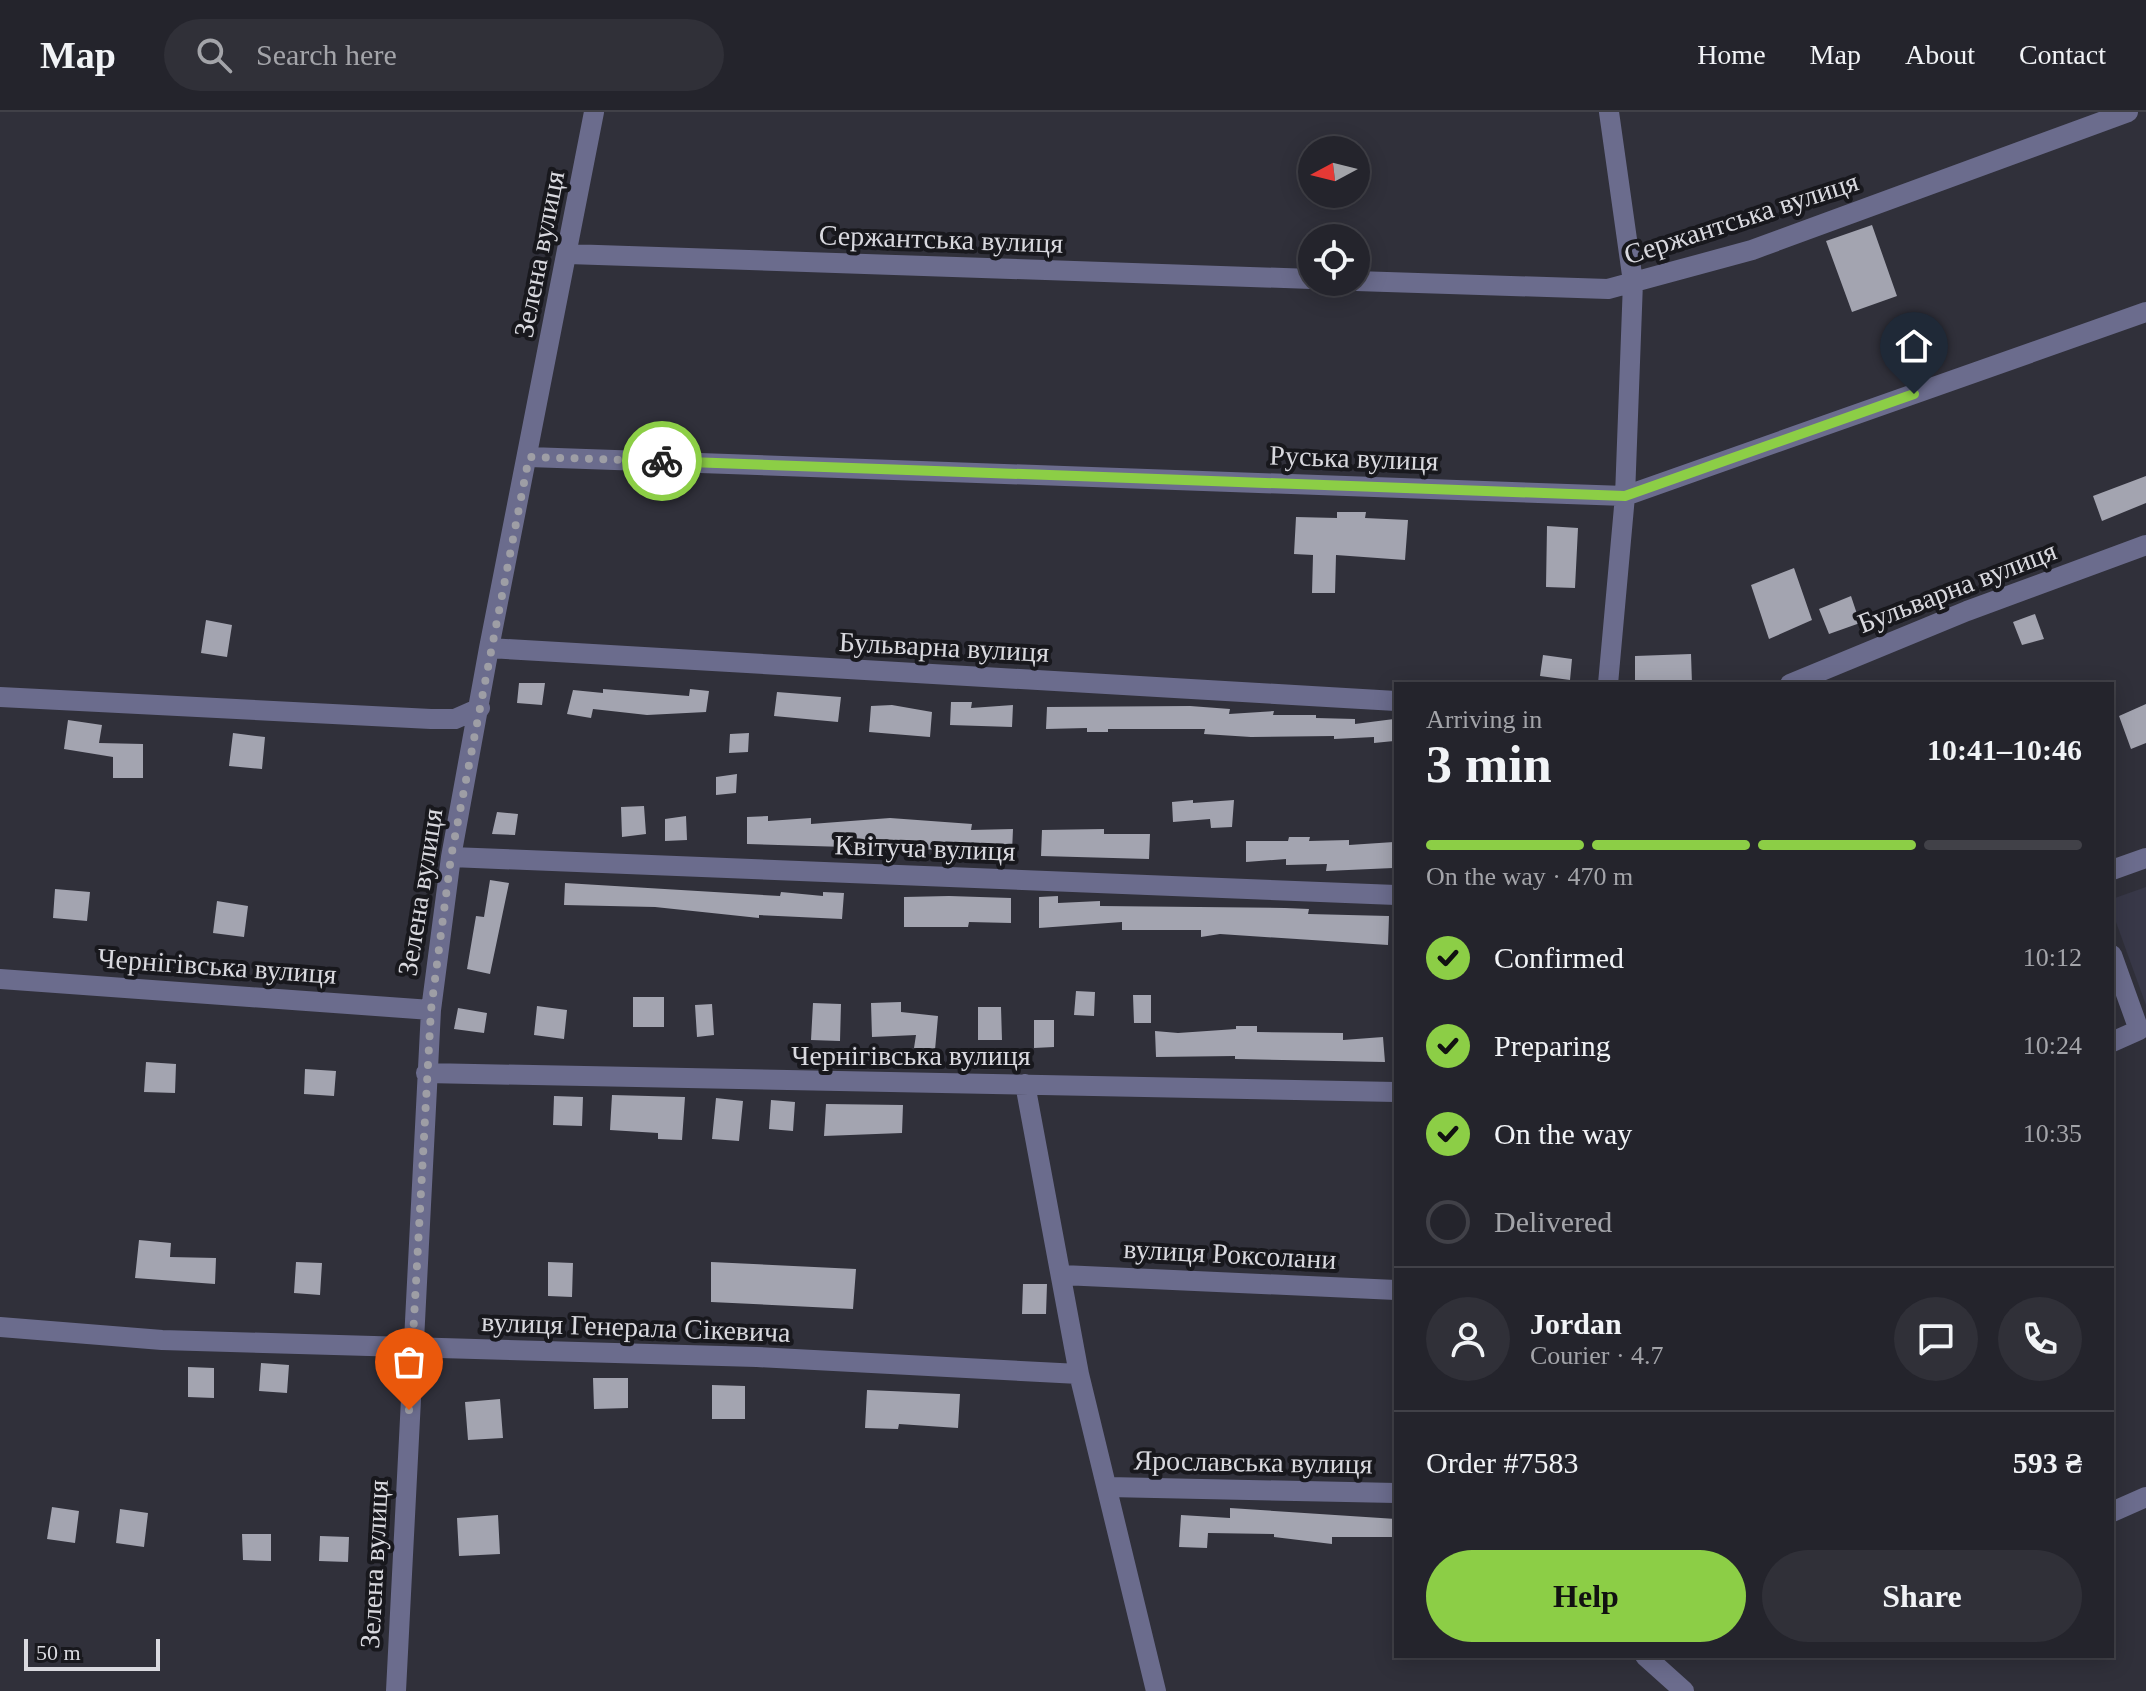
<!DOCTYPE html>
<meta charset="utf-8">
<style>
:root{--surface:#24242c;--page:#303038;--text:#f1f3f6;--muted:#a3a4a9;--line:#414148;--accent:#8cce46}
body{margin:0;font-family:Georgia,serif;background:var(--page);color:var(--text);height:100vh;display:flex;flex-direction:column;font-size:30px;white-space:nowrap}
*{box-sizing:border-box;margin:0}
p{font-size:26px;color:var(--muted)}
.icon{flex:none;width:44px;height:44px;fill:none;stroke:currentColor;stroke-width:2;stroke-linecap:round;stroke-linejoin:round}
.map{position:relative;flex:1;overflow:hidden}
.sheet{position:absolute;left:1394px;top:570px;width:720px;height:976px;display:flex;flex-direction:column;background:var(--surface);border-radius:0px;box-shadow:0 4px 20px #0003,0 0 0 2px var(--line)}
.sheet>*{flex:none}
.needle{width:52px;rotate:263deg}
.controls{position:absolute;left:1298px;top:24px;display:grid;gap:16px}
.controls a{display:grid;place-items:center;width:72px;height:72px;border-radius:50%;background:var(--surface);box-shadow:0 4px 20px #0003,0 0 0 2px var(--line);font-size:40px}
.scale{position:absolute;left:24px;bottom:20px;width:136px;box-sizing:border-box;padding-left:8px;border:4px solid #d9d9df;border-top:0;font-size:22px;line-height:28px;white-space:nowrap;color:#d9d9df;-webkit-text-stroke:6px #18181d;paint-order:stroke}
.pin{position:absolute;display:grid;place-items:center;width:68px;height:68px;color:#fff;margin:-82px -34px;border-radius:50% 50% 50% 0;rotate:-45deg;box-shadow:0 0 8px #0007}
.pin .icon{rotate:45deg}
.courier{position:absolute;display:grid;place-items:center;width:80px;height:80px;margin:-40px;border:6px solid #8cce46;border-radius:50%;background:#fff;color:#222;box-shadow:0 2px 10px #0007}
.head em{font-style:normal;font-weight:700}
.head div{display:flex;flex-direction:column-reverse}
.head{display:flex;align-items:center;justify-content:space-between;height:136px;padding:0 32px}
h1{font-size:52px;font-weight:700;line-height:60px}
.bar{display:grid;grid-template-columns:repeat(4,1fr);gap:12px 8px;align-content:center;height:96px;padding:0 32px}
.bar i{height:10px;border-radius:6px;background:var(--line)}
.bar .current{background:var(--accent)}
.bar p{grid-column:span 4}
.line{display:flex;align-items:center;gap:20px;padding:0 32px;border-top:2px solid var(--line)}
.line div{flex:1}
.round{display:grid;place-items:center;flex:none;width:84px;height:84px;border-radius:42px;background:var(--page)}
ol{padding:0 32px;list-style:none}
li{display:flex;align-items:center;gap:24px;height:88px}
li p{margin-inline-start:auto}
li .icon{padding:8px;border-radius:50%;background:var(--accent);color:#111;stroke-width:4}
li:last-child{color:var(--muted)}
li i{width:44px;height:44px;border:4px solid var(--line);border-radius:50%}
.cta{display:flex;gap:16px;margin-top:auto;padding:16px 32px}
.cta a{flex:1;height:92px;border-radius:48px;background:var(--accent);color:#111;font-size:32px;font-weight:700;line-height:92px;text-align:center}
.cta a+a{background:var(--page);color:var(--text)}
header{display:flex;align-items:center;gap:48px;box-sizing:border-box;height:112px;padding:0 40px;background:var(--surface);border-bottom:2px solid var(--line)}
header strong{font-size:38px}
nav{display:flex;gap:44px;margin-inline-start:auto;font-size:28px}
.search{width:560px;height:72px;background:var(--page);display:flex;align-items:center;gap:20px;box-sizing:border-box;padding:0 28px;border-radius:44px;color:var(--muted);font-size:30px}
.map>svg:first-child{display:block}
.built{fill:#383848}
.building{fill:#a3a4b0}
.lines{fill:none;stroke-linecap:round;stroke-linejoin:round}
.minor{stroke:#6b6c8d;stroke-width:20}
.done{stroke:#9e9ea5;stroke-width:8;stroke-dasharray:0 14.4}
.route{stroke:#8cce46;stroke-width:10}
.labels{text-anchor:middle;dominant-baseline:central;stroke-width:8;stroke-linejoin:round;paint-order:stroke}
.street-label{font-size:28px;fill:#d9d9df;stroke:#18181d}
</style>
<header>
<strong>Map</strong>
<div class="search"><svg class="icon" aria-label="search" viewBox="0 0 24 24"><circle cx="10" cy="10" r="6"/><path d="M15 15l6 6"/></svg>Search here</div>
<nav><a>Home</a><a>Map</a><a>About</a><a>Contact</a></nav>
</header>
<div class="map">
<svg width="2146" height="1579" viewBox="0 0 2146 1579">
<rect width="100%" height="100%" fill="#30303a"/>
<path class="built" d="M2146,775V893L2112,799V787Z"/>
<path class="building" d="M1872,113L1897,184L1852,200L1826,129Z
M2146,364V391L2102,409L2093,384Z
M1337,400H1366L1365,406L1408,408L1405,448L1336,443L1335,481H1312L1313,443L1294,442L1296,405L1337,406Z
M1547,414L1578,416L1575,476L1546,475Z
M1794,456L1812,508L1769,527L1751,473Z
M1851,484L1860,511L1829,522L1819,497Z
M2035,502L2044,527L2022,533L2013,510Z
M206,508L232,513L227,545L201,541Z
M1691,542L1692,572H1635V544Z
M1543,543L1572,547L1570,568L1540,564Z
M519,571H545L542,593L517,591Z
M603,577L689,584L690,577L709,579L706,600L647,603L593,597L591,606L567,602L573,578L603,581Z
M777,580L841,585L838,610L774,604Z
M951,590H972L971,596L1013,593L1012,615L950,613Z
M2146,592V631L2131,637L2119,604Z
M892,593L932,600L930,625L869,620L871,594Z
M1190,594L1230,597L1229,602L1274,599L1273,603H1316V606L1355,607V612L1394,607V629L1374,631V625L1334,627V624L1251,625L1204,622L1205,617H1108V620H1087V616L1046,617L1047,595Z
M68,608L102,613L99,631L143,632V666H113V645L64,637Z
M233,621L265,625L262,657L229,654Z
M749,621L748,640L729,641L730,622Z
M737,662L736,681L716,683V665Z
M1193,688V691L1234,688L1232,715L1211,716L1210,707L1173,710L1172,690Z
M644,694L646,722L622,725L621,695Z
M497,700L518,702L515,723L492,722Z
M686,704L687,728L665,729V707Z
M768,704V709L811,706V712L890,706L972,712L971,718L1013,717L1012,740L747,732V705Z
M1104,717V722H1150L1149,747L1041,744L1042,718Z
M1289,725H1310L1309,729L1349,728V733L1394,730L1393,756L1326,759L1327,752L1286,753V747L1246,750V729H1288Z
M490,768L509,771L490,862L467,857L476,804L484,805Z
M565,771L780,784L781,780L823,784V780L844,781L842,807L759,803V806L655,795L564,793Z
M55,777L90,780L87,809L53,806Z
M949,784L1011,786V811L969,810L968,815H904V785Z
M1058,784V791L1100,789V794L1285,796L1309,797L1308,802L1389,804L1388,833L1220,822L1201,825V818H1122V810L1039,816V785Z
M217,789L248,794L244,825L213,821Z
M1076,879L1095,880L1094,904L1074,903Z
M1133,883H1151V911H1134Z
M633,885H664V915H633Z
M901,890V900L938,904L935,938L914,936L916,923L872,925L871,891Z
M813,891L841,892L840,929L811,928Z
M712,892L714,923L697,925L695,893Z
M537,894L567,898L564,927L534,923Z
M978,895H1001L1002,928H978Z
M458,896L487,901L484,921L454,917Z
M1034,908H1054V935L1034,936Z
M1236,914H1257V920L1343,921V928L1383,925L1385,950L1235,947V944L1156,945L1155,919L1178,921L1236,917Z
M146,950L176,952L175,981L144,980Z
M305,957L336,959L334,984L304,982Z
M612,983L685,985L682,1028L658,1027V1021L610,1018Z
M554,984L583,985L582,1014L553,1013Z
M716,986L743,989L739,1029L712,1027Z
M771,988L795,990L793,1019L769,1017Z
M826,992L903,993L902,1021L824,1024Z
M139,1128L171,1131L170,1145L216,1146L215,1172L135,1166Z
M296,1150L322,1151L320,1183L294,1181Z
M548,1150L573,1151L572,1185L548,1184Z
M711,1150L856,1157L853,1197L711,1190Z
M1023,1172H1047L1046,1202H1022Z
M261,1251L289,1253L287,1281L259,1279Z
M188,1255L214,1256V1286L188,1285Z
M593,1266H628V1296L594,1297Z
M712,1273L745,1274V1307H712Z
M867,1278L960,1282L958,1316L899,1312L898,1317L865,1316Z
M500,1287L503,1326L468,1328L465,1290Z
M52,1395L79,1399L75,1431L47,1427Z
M1230,1396L1396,1407V1425H1332V1432L1274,1425V1422L1208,1421L1207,1436L1179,1435L1181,1403L1230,1406Z
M120,1397L148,1401L144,1435L116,1431Z
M498,1403L500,1442L459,1444L457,1406Z
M242,1422H271V1449L243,1448Z
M320,1424L349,1425L348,1450L319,1449Z"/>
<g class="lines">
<path class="minor" d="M568,142L1312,167
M1356,169L1608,177L1752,138L2128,0
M529,345L1625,384L2146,200
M489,536L1396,589
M1608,572L1625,384L1633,170L1609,0
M1790,572L1967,499L2146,433
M0,585L431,607H455L480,596
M451,745L1396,783
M2112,758L2146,746
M2112,843L2139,918L2112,930
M0,867L431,898
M426,961L1396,980
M1025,972L1079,1262L1156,1579
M1062,1163L1396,1178
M0,1215L162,1228L757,1245L1079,1262
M1108,1375L1396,1381
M2112,1400L2146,1385
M1645,1544L1684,1579
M396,1579L431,898L451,745L489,536L594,0"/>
</g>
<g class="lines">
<path class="done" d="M409,1298L431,898L451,745L529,345L662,349"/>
<path class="route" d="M662,349L1625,384L1914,282"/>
</g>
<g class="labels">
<g class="street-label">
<text transform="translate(1741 106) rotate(-18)">Сержантська вулиця</text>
<text transform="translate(941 127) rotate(2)">Сержантська вулиця</text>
<text transform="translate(539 142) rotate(-79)">Зелена вулиця</text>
<text transform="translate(1354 346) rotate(2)">Руська вулиця</text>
<text transform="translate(1957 475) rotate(-21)">Бульварна вулиця</text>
<text transform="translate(944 535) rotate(3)">Бульварна вулиця</text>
<text transform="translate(925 736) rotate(2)">Квітуча вулиця</text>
<text transform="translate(420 780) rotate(-81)">Зелена вулиця</text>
<text transform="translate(217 854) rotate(4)">Чернігівська вулиця</text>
<text x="911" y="943">Чернігівська вулиця</text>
<text transform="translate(1230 1142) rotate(3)">вулиця Роксолани</text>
<text transform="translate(636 1215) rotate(2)">вулиця Генерала Сікевича</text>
<text transform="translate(1253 1350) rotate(1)">Ярославська вулиця</text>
<text transform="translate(374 1452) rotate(-87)">Зелена вулиця</text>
</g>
</g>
</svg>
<div class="controls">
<a><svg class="needle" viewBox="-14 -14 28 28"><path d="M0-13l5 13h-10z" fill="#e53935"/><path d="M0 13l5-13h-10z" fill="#a3a4a9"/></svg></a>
<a><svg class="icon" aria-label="locate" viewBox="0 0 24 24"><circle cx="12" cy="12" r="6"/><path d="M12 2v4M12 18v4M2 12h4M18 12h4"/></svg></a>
</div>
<div class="scale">50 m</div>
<div class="pin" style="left:409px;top:1298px;background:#ea580c"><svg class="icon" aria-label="bag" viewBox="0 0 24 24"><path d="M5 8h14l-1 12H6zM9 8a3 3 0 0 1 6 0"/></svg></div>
<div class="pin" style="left:1914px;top:282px;background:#1f2937"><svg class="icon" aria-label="home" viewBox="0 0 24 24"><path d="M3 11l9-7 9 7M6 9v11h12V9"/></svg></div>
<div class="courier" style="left:662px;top:349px"><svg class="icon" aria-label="bike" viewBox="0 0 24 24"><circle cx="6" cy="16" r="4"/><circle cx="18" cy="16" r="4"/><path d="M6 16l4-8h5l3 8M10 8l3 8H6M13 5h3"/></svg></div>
<section class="sheet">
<div class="head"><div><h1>3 min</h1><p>Arriving in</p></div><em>10:41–10:46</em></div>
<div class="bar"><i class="current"></i><i class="current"></i><i class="current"></i><i></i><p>On the way · 470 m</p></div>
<ol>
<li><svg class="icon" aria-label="check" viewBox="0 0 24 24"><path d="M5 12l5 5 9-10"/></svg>Confirmed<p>10:12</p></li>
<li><svg class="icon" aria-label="check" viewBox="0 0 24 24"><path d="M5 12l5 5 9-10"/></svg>Preparing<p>10:24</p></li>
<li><svg class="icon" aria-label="check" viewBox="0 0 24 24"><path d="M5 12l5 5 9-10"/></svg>On the way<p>10:35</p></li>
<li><i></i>Delivered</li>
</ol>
<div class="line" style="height:144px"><a class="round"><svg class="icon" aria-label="person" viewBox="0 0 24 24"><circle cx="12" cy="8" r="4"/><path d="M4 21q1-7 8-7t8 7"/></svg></a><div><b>Jordan</b><p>Courier · 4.7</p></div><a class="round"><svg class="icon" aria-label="chat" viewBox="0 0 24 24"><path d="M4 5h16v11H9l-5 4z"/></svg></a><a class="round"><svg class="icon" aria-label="phone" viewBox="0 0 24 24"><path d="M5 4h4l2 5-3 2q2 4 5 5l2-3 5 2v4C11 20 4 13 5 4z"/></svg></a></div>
<div class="line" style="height:104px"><div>Order #7583</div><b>593 ₴</b></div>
<div class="cta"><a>Help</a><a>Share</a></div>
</section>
</div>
